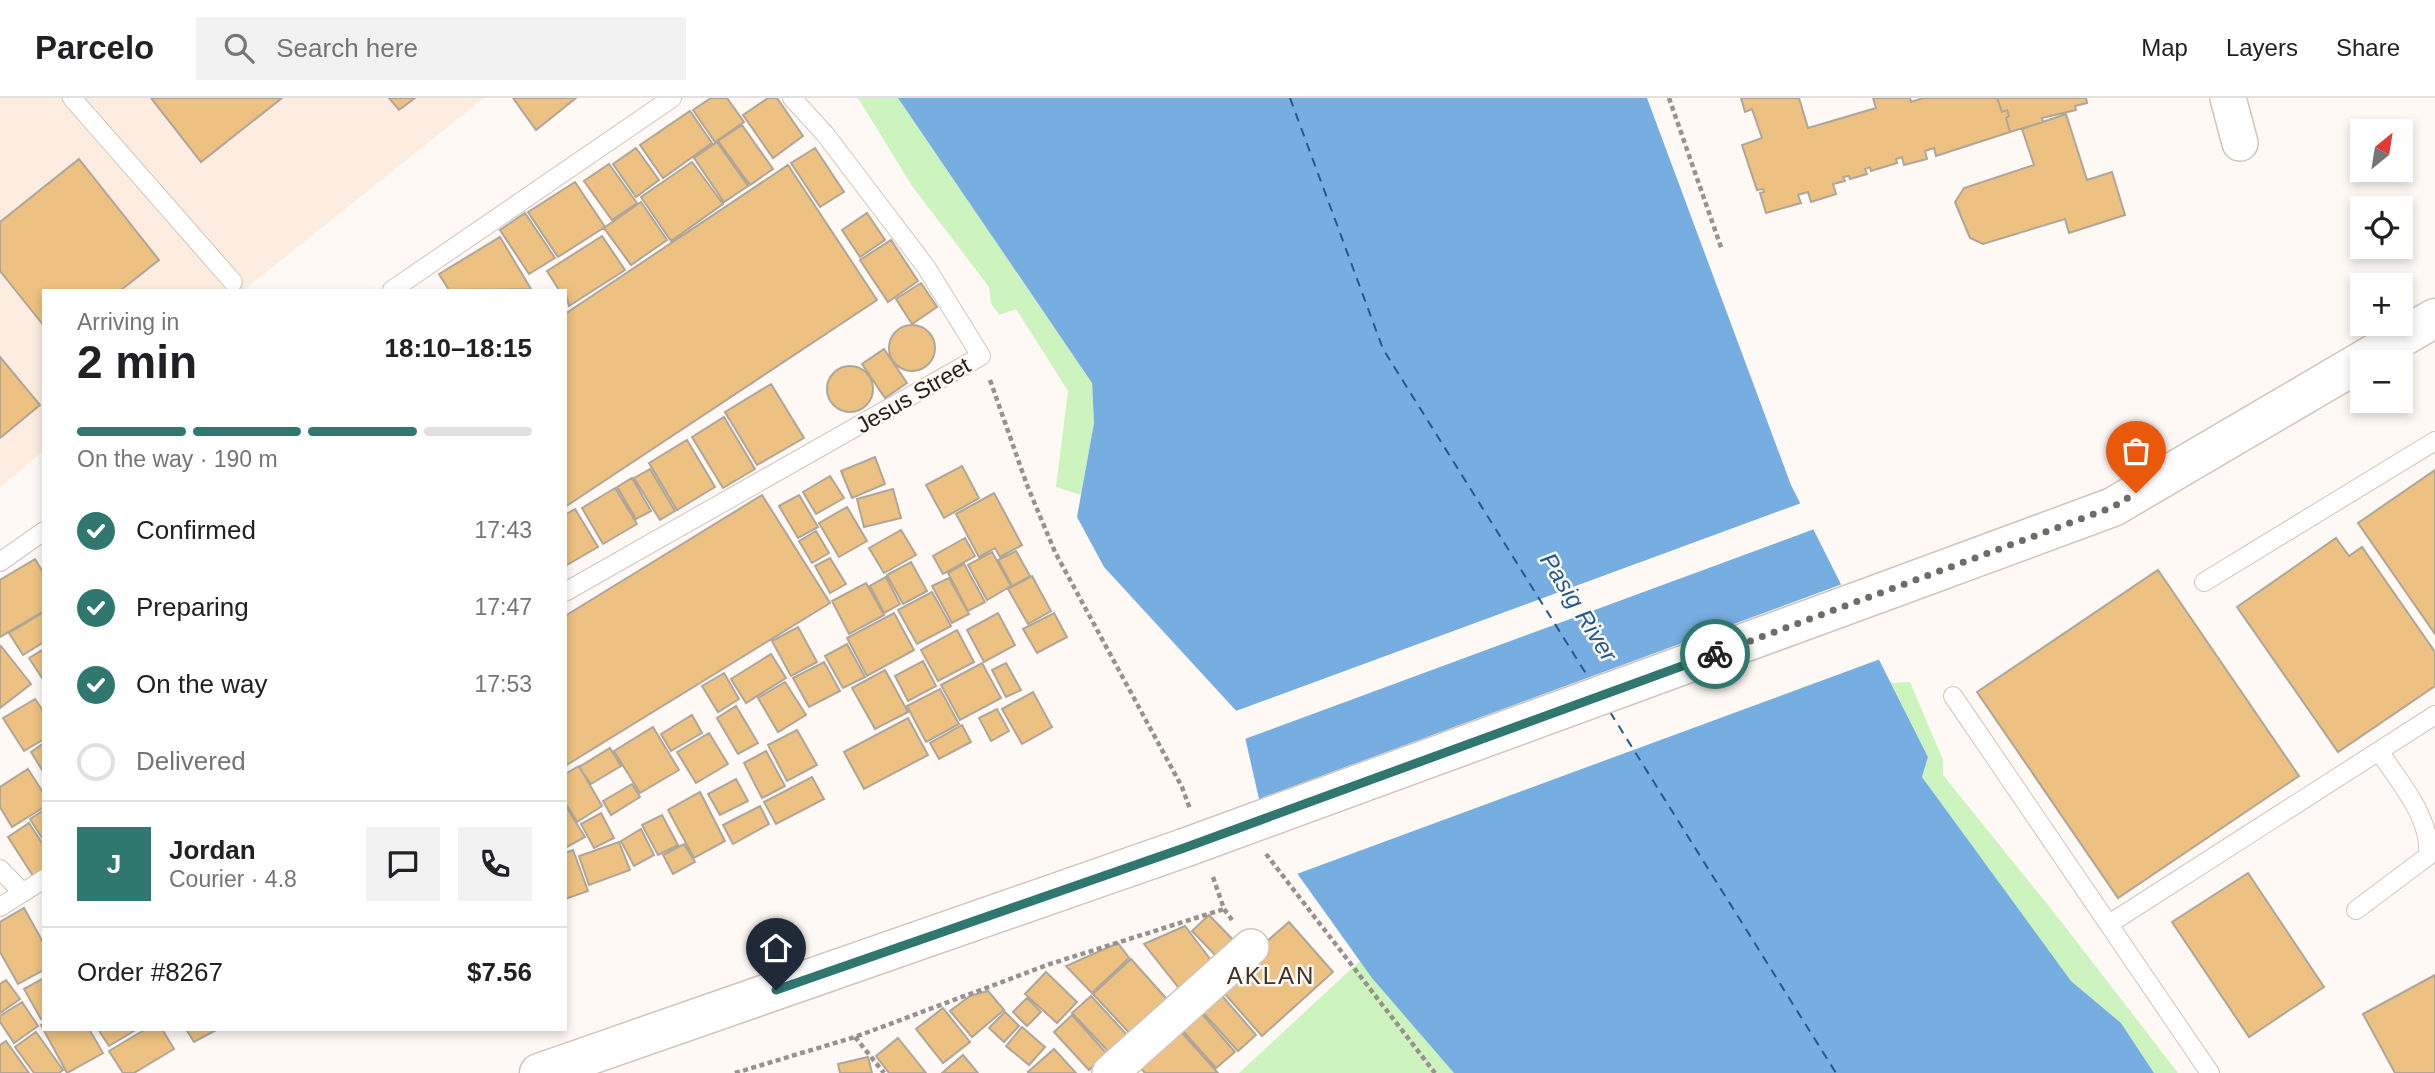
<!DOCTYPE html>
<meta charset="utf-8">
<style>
:root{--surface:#fff;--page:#f2f2f2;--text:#202124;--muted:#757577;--line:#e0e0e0;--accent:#307770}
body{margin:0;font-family:Arial,sans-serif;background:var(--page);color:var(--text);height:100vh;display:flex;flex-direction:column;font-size:26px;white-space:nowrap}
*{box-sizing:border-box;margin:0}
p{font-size:23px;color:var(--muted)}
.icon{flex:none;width:38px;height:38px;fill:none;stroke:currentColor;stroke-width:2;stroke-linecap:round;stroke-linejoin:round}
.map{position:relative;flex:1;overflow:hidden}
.sheet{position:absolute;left:42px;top:191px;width:525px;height:742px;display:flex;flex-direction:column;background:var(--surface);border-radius:0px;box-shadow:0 4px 10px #0003}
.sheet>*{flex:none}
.needle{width:46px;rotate:30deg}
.buttons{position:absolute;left:2350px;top:21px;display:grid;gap:14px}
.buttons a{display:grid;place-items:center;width:63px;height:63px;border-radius:0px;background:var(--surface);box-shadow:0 4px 10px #0003;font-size:35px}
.pin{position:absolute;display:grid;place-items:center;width:60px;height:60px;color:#fff;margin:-72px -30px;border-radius:50% 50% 50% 0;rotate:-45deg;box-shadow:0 0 7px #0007}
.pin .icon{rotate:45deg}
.courier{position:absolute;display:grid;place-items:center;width:70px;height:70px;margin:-35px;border:5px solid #307770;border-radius:50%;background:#fff;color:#222;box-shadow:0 2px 9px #0007}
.head em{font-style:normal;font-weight:800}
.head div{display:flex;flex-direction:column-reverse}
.head{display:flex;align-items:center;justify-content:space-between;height:119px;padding:0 35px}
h1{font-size:46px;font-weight:800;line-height:52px}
.bar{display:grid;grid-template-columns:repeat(4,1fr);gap:10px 7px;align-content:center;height:84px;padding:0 35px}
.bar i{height:9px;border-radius:5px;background:var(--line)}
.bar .current{background:var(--accent)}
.bar p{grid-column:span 4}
.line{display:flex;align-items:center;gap:18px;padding:0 35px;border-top:2px solid var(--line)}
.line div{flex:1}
.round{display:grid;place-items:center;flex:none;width:74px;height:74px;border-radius:0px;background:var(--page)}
ol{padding:0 35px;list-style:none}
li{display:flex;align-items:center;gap:21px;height:77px}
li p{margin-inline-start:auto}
li .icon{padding:7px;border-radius:50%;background:var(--accent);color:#fff;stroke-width:4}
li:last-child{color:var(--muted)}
li i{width:38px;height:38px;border:4px solid var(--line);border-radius:50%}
header{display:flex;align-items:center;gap:42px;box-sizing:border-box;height:98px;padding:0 35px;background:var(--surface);border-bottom:2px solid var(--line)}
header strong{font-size:33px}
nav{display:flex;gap:38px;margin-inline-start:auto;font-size:24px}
.search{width:490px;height:63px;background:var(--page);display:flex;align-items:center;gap:18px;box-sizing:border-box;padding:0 24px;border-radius:0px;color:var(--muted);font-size:26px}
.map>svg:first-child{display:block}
.industrial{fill:#fdede0}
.green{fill:#cdf4bf}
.water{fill:#76aee1}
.pier{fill:#fef9f5}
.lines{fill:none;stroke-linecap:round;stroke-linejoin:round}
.ferry{stroke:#1f5b8c;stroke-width:2;stroke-dasharray:9 7;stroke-linecap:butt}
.building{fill:#ecc181;stroke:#afa699;stroke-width:2}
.service-casing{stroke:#d1c4ba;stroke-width:20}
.minor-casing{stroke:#d1c4ba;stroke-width:38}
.primary-casing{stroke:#d1c4ba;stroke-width:41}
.path{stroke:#97928e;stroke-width:4.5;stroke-dasharray:5 3.5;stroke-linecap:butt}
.service{stroke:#fff;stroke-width:18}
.minor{stroke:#fff;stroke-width:35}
.primary{stroke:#fff;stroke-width:38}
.primary-bridge-casing{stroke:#d1c4ba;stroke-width:41;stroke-linecap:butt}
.primary-bridge{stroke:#fff;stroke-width:38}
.done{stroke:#706b67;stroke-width:7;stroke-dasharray:0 12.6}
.route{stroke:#307770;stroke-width:9}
.labels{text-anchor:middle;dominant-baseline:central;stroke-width:5;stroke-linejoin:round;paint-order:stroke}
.street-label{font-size:23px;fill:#241f1b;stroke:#fef9f5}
.water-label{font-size:24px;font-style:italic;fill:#1f5b8c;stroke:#fef9f5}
.neighbourhood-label{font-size:24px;letter-spacing:2px;fill:#3e342b;stroke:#fef9f5}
</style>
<header>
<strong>Parcelo</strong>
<div class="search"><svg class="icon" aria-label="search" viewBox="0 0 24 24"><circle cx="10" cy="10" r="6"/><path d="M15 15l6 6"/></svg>Search here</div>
<nav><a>Map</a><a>Layers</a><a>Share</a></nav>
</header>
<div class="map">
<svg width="2435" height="975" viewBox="0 0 2435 975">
<rect width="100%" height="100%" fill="#fef9f5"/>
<path class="industrial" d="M0,0H484L244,192H44V353L0,389Z"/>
<path class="green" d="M858,0H898L1092,285L1094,325L1081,397L1056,389L1068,293L1016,211L999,217L991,205L989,189L912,88Z
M1910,584L1943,662V677L2060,822L2178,975H2154L2121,925L2071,883L1922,679L1928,659L1891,585Z
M1363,860L1459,975H1239Z"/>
<path class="water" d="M898,0H1647L1791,387L1928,659L1922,679L2071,883L2121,925L2154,975H1454L1372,880L1266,732L1240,617L1104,469L1077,419L1094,325L1092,285Z"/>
<path class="pier" d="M1804,404L1817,430L1242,642L1233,614Z
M1845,485L1883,560L1294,777L1263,733L1256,702Z"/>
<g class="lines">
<path class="ferry" d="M1290,0L1383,251L1590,582
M1610,614L1836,975"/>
</g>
<path class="building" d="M151,0H282L201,64Z
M389,0H415L399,12Z
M513,0H576L536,32Z
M711,0H727L744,24L715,44L693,12Z
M768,0H777L803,38L773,60L743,17Z
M1741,0H1799L1808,30L1876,10L1873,0H1910L1911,4L1923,0H1997L2002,14L2007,12L2009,18L2006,20L2010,34L1936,58L1934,50L1925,53L1927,61L1904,67L1902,59L1896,61L1897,65L1871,73L1870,69L1865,71L1867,76L1850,81L1849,78L1843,79L1845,83L1833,86L1836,96L1811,104L1808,94L1798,97L1801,105L1766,115L1760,95L1764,94L1763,91L1757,92L1742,47L1762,40L1752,11L1745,14Z
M1997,0H2086L2087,5L2075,8L2076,12L2042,20L2043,24L2010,34L2006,20L2009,18L2007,12L2002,14Z
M690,13L712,45L663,80L640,47Z
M2066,16L2087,82L2112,74L2125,117L2069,135L2065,121L1983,146L1970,140L1955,104L1964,90L2034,67L2022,31Z
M742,27L773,71L750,87L718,43Z
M717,44L748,88L724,104L694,60Z
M636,50L659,82L636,99L613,66Z
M815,50L844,94L820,109L791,65Z
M79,61L159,162L121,192H44V228L0,173V124Z
M692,64L723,106L671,143L641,99Z
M609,66L637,105L612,122L584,83Z
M788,67L877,202L565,409V216Z
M575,84L605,129L558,159L528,114Z
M641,104L667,142L631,167L604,130Z
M525,115L555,160L529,176L500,132Z
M867,115L885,142L860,159L842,132Z
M602,138L625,172L569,208L565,192H559L547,173Z
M500,139L531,191L449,192L439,176Z
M891,142L918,183L888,204L860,162Z
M921,185L937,209L912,226L896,201Z
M889 250a23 23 0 1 1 46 0a23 23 0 1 1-46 0Z
M884,251L907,285L885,300L862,266Z
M0,259L40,307L0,340Z
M827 291a23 23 0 1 1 46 0a23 23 0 1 1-46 0Z
M771,286L804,340L757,367L725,314Z
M724,319L755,371L723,390L692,339Z
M687,342L715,389L677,412L649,365Z
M875,359L885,386L852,400L841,373Z
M962,368L979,400L944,420L926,387Z
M650,371L675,413L660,422L634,380Z
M2435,372V536L2358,425Z
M830,378L844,400L816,416L803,394Z
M632,380L651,413L636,421L617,389Z
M615,390L637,426L603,446L582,410Z
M893,391L901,420L864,429L857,401Z
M994,395L1022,447L1000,459L995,450L979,459L956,416Z
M762,397L830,505L565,668V518Z
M799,397L818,429L798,440L779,408Z
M847,409L867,443L839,459L819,425Z
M575,411L598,449L565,468V417Z
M901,432L916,457L884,475L869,450Z
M816,433L829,455L812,465L799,443Z
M965,440L975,458L943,476L933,458Z
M2336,440L2349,458L2362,449L2435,554V588L2338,654L2237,509Z
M1016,453L1030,478L1012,488L998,462Z
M992,454L1011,488L987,502L968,467Z
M830,460L846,486L830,495L815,468Z
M35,461L44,476V513L0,539V482Z
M911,464L927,493L903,506L887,477Z
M964,466L985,504L968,513L948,475Z
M2158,472L2299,678L2118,800L1977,594Z
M1032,478L1051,513L1028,526L1008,491Z
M886,479L900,506L884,515L870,488Z
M949,480L969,516L952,525L932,488Z
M866,485L884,517L849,536L832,503Z
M932,494L951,528L917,546L898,512Z
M44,514V544L23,557L9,535Z
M894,515L914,552L867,578L847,540Z
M998,515L1015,547L984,564L967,532Z
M1054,515L1067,539L1037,555L1023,531Z
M798,529L817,564L791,578L772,543Z
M957,532L974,564L938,583L921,552Z
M847,546L865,579L843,590L825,558Z
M1,548L31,586L0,610V549Z
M44,551V583L29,560Z
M771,556L786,580L746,605L731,581Z
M923,563L936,588L908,603L895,578Z
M824,564L840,593L809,609L793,580Z
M982,565L1001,600L960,622L941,587Z
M1006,565L1021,592L1006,599L992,572Z
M885,572L908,614L875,631L852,590Z
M724,575L739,601L718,614L702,588Z
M785,584L806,617L778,634L758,600Z
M940,591L959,626L926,644L907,608Z
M1033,594L1052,629L1022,646L1002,611Z
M35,601L44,614V641L24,653L3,620Z
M736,608L758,645L738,656L717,620Z
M997,611L1009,633L991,643L979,620Z
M692,617L702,635L671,653L661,636Z
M908,620L928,657L864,691L844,654Z
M962,627L971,644L939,661L930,645Z
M653,629L679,672L640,695L614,653Z
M797,632L817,667L787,683L768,647Z
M709,635L728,666L696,685L677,654Z
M44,645V675L31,654Z
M610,650L621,668L591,686L579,669Z
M766,653L785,688L762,700L744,665Z
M579,668L602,708L577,724L565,704V676Z
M28,671L44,696V709L12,729L0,709V689Z
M812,679L824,701L776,726L764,704Z
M736,681L748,703L720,717L708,696Z
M632,686L640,699L611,717L603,703Z
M700,694L725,743L694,760L668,712Z
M565,707L585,739L565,750Z
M760,708L769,726L733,746L723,727Z
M44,712V743L30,721Z
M601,715L614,740L594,750L581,726Z
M662,717L678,747L658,757L642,727Z
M29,725L44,748V772L33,778L8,739Z
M641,731L654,757L634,768L621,743Z
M619,744L630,772L589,787L579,758Z
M684,746L695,764L673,776L663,757Z
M573,752L588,793L565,801V755Z
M2248,775L2324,889L2249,939L2172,824Z
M24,810L44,846V872L18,886L0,854V824Z
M1209,817L1238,847L1221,863L1192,833Z
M1289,824L1333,874L1262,938L1217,887Z
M1185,828L1220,874L1186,899L1144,846Z
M1118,845L1129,860L1092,895L1066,868Z
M1131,861L1173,908L1136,942L1093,896Z
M1046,874L1077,904L1057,925L1025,896Z
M2435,877V975H2395L2363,916Z
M44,880V919L41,921L24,891Z
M6,882L20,901L0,915V886Z
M1217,892L1256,937L1238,953L1198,909Z
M988,893L1004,912L972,939L950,913L970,898Z
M1091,898L1127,937L1109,954L1072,915Z
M1027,900L1041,914L1027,928L1013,914Z
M22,904L38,928L14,945L0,924V918Z
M1195,908L1235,954L1216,970L1176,925Z
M943,910L970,944L943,965L916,931Z
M1005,914L1019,928L1004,944L989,930Z
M1072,917L1107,956L1089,972L1054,934Z
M44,926V931H89L103,955L67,975L41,927Z
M1174,926L1218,975H1145L1133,962Z
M1022,929L1045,949L1029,967L1006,948Z
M98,931H137L109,948Z
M146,931H162L174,951L134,975H123L109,953Z
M186,931H218L194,944Z
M36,934L63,972L59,975H34L15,949Z
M898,940L926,975H889L876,958Z
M6,943L29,975H0V947Z
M1054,951L1076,975H1028V974Z
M963,957L978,975H942Z
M868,959L872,975H840L838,966Z"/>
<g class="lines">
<g class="service-casing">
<path id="service" d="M72,0L233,184
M392,192L672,0
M0,464L44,433
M2204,484L2435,343
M565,494L981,258L926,169L825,36L792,0
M1953,598L2210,975
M0,771L22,794
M0,809L44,781
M2356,812L2428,758C2432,720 2399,684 2379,653
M2109,826L2435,617"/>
</g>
<g class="minor-casing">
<path id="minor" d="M2228,0L2240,45
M1110,975L1251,849"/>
</g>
<g class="primary-casing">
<path id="primary" d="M1880,495L2113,409L2435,220
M539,975L1184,750"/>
</g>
<path class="path" d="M1669,0L1722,152
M990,282L1027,387L1055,454L1182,689L1190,711
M1266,756L1435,975
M1213,779L1224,811L1232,822
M855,939L884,975
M735,975L855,939L1050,866L1224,811"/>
<use href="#service" class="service"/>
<use href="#minor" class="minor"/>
<use href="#primary" class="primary"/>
<g class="primary-bridge-casing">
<path id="primary-bridge" d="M1184,750L1880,495"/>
</g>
<use href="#primary-bridge" class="primary-bridge"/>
</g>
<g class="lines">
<path class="done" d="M1715,556L2113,409L2136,395"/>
<path class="route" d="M776,892L1184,750L1715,556"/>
</g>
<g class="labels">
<g class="street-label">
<text transform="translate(913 297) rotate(-30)">Jesus Street</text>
</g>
<g class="water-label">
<text transform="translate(1579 509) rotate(58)">Pasig River</text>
</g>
<g class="neighbourhood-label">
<text x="1271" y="877">AKLAN</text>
</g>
</g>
</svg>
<div class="buttons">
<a><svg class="needle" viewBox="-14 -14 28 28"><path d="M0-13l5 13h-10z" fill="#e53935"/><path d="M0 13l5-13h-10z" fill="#757577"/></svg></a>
<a><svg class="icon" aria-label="locate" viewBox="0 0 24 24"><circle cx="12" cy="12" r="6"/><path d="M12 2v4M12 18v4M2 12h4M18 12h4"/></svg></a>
<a>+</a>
<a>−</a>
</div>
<div class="pin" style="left:2136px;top:395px;background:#ea580c"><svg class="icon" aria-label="bag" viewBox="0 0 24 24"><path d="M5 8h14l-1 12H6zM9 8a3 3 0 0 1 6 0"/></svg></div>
<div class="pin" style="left:776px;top:892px;background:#1f2937"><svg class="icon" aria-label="home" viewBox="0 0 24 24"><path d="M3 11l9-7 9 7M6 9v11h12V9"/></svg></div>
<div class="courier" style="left:1715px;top:556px"><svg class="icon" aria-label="bike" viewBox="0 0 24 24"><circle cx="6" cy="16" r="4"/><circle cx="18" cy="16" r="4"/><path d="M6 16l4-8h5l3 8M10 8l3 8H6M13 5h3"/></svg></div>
<section class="sheet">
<div class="head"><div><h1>2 min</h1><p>Arriving in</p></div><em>18:10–18:15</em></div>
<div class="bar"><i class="current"></i><i class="current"></i><i class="current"></i><i></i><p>On the way · 190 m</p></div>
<ol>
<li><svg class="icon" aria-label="check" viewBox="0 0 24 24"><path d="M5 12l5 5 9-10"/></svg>Confirmed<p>17:43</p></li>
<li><svg class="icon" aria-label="check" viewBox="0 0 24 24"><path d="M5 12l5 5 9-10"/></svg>Preparing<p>17:47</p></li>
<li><svg class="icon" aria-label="check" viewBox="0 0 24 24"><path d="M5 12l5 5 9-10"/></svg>On the way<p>17:53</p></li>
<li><i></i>Delivered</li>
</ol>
<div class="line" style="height:126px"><b class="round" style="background:var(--accent);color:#fff">J</b><div><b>Jordan</b><p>Courier · 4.8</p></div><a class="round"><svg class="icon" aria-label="chat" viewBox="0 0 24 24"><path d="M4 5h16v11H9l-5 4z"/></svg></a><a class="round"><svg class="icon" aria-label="phone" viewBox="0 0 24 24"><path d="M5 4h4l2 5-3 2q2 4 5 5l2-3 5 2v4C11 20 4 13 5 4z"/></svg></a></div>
<div class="line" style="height:91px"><div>Order #8267</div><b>$7.56</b></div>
</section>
</div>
